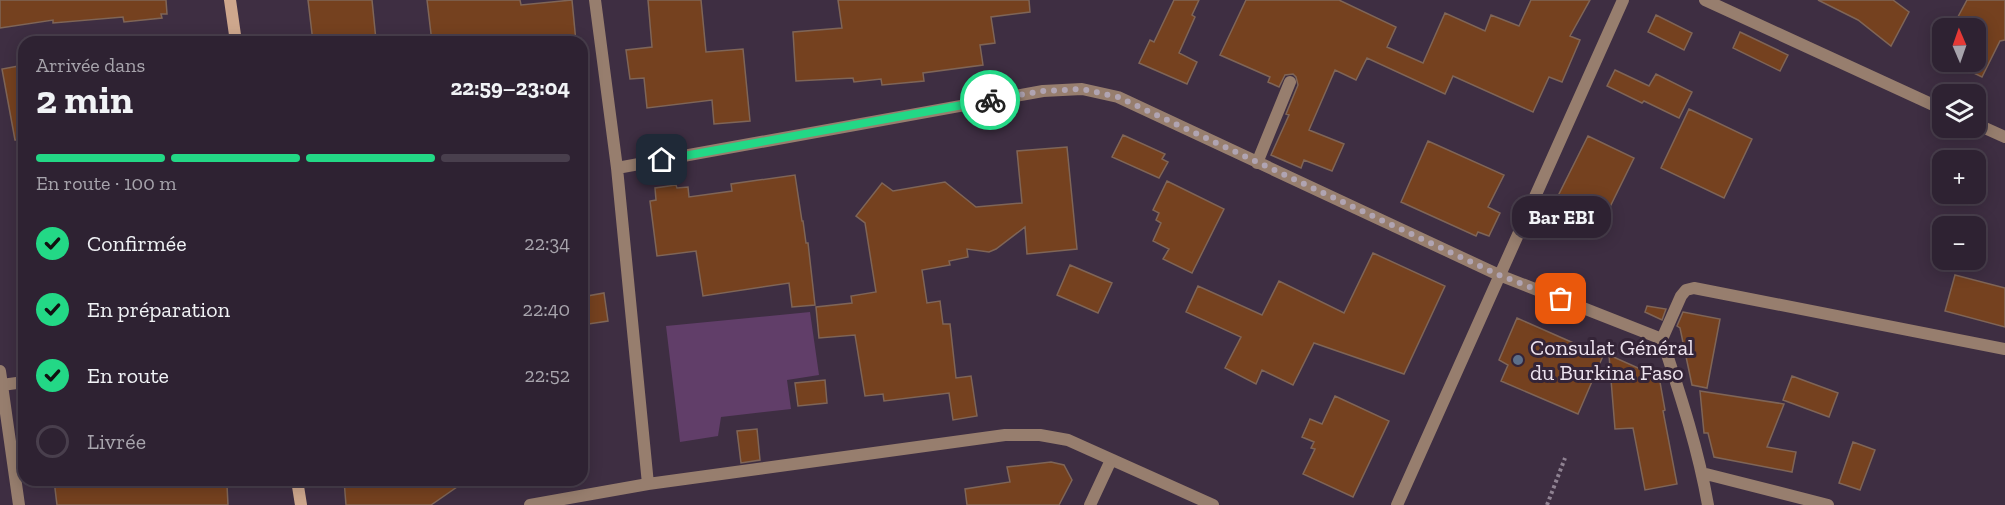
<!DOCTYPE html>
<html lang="fr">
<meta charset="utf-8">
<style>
:root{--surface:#2e2232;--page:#3a2f3e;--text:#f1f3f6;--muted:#a7a4ac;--line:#493f4d;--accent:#23d886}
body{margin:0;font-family:"Zilla Slab",serif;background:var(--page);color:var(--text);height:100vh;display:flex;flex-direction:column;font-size:22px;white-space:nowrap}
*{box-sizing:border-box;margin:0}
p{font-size:20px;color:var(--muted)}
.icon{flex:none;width:33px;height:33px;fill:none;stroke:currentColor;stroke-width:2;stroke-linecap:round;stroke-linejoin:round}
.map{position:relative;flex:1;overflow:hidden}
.drawer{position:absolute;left:18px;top:36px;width:570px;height:450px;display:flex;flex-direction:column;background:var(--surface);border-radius:18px;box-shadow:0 3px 15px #0003,0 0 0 2px var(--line)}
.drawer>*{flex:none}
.needle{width:39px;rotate:358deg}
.buttons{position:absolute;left:1932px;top:18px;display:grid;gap:12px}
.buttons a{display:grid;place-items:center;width:54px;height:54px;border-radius:12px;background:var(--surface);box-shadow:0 3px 15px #0003,0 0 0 2px var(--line);font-size:30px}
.pin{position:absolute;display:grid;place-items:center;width:51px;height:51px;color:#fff;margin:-26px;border-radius:12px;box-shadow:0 3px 9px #0006}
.courier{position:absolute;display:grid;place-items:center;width:60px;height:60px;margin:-30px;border:4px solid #23d886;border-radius:50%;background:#fff;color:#222;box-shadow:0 2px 8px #0007}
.bubble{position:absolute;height:42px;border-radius:18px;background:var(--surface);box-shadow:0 3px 15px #0003,0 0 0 2px var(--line);font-size:20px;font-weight:700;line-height:42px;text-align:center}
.overview em{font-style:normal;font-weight:700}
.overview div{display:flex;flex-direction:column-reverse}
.overview{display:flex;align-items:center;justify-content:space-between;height:102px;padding:0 18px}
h1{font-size:39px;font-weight:700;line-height:45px}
.bar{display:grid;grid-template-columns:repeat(4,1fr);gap:9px 6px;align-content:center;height:72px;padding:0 18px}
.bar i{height:8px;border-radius:4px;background:var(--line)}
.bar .current{background:var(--accent)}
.bar p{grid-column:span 4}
ol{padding:0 18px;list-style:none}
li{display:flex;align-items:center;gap:18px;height:66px}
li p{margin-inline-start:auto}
li .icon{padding:6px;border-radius:50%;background:var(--accent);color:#111;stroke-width:4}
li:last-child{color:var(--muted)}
li i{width:33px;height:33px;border:3px solid var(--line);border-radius:50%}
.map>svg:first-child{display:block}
.green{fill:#613e69}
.building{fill:#75411f;stroke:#7f6557;stroke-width:1.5}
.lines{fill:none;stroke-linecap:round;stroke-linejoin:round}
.path{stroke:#8f8292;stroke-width:4;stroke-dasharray:3 3;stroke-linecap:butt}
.street{stroke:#977e6e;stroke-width:12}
.secondary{stroke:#cea78d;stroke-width:12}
.done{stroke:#b0a4b2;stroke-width:6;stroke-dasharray:0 10.8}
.route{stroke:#23d886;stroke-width:8}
.service-dot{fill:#5c6f8a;stroke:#342437;stroke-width:2}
.labels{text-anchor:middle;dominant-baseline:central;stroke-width:6;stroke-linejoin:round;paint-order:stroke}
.poi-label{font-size:22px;fill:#ede3ef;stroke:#342437;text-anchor:start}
</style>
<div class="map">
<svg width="2005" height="505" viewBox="0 0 2005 505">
<rect width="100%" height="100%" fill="#3e2e42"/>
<path class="green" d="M810,312L819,375L787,380L791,409L721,417L718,436L680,442L666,326Z"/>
<path class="building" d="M0,0H166L167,14H161L162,18L124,22L123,17L53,23V20L0,28Z
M308,0H372L376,40L313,42Z
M427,0H520L521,5L572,0L576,42H432Z
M648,0H701L706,52L743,49L750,121L714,124L712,100L647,108L644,78L630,79L626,50L652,47Z
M838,0H1029L1030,12L991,17L995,43L980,45L983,65L923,73L924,81L882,85L881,79L854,82L853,78L796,81L793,32L842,28Z
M1174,0H1199L1192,15L1195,17L1179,53L1197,62L1187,84L1139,63L1150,40L1154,42Z
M1246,0H1339L1396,27L1387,47L1423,63L1445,13L1485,31L1491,15L1519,26L1531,0H1590L1570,36L1580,40L1562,82L1549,77L1533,112L1453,76L1445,94L1367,58L1356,80L1335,70L1309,130L1344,144L1332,171L1304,160L1301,168L1271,155L1289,115L1286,114L1298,85L1296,77L1293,74L1285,75L1279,87L1268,82L1270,77L1220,55Z
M1818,0H1893L1909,12L1891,46L1858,20Z
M1967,0H2005V40L2000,41L1982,77L1951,62H1976V28H1952Z
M1656,15L1692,33L1684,50L1648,32Z
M1740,32L1788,55L1780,71L1733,48Z
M24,65V140H15L2,69Z
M1615,70L1649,86L1656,74L1692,92L1679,118L1644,101L1642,103L1607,86Z
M1689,109L1752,139L1724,198L1661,168Z
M1123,135L1165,154L1162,159L1168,162L1159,178L1112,157Z
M1588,136L1634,158L1603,221L1557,198Z
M1428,141L1504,175L1488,207L1500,213L1489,236L1478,232L1476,236L1401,202Z
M1067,147L1077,249L1027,254L1025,227L996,249L989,252L967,249L968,257L949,261L950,265L922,270L927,303L940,301L943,324H950L956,378L971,376L977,416L953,420L949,393L884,401L883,394L865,396L855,335L819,338L816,307L852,303L851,296L876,292L865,223L856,216L882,183L893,191L945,182L976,207L1022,203L1017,151Z
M795,175L802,221H803L806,243H808L815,305L792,307L789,283L703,296L696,251L657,256L650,201L656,200L655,188L676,185L677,188L688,187L689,197L732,191L731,184Z
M1167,181L1224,209L1192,273L1163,259L1169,249L1153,241L1161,223L1156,220L1159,213L1153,210Z
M1373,253L1445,286L1404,374L1314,343L1293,385L1262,370L1256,384L1225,368L1241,337L1186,312L1198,286L1262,315L1279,281L1344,313Z
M1070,265L1112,283L1098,313L1057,295Z
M1955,275L2005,288V327L1945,311Z
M604,293L608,321L582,325V297Z
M1647,306L1666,309L1662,320L1645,312Z
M1683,312L1720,319L1707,388L1692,385L1680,328L1677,326Z
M1517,318L1603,356L1578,414L1501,381L1508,365L1499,360Z
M1609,355L1654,375L1660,382L1665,410L1663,411L1677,484L1645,490L1633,428L1615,429Z
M1792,376L1838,393L1829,417L1783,400Z
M825,380L827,403L798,406L795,383Z
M1700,391L1784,404L1767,447L1796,452L1792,472L1714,457L1708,433H1704Z
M1335,396L1389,421L1353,497L1303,474L1315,449L1311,448L1314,442L1302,437L1310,419L1322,424Z
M757,429L760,460L741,463L737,431Z
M1853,442L1875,450L1860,490L1839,483Z
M1051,462L1064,465L1072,480L1059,505H967L965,489L1010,482L1007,467Z
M54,480H219L220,485H227L228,505H57Z
M344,480H467L431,505H346Z"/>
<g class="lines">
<path class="path" d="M1547,505L1565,458"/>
<path class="street" d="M595,0L617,168L648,484
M1705,0L1942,109
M1976,124L2005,137
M1257,163L1290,82
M617,168L1043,91L1082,89L1118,97L1499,275L1662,339C1680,394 1698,448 1708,505
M1662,339L1681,296L1686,290L1694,288L2005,349
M0,371L19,505
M2,385L24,382
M1702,473L1828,505
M530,505L648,484L1005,435H1040L1068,440L1213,505
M1090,505L1111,460
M1397,505L1623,0"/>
<path class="secondary" d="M230,0L236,42
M297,480L301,505"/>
</g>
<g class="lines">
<path class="done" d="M990,100L1043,91L1082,89L1118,97L1499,275L1561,299"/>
<path class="route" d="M662,160L990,100"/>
</g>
<circle class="service-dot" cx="1518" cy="360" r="6"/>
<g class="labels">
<g class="poi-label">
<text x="1530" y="347">Consulat Général<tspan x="1530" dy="25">du Burkina Faso</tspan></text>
</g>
</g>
</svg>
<div class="buttons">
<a><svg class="needle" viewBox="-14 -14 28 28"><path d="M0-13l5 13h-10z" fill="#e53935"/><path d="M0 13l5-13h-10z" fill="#a7a4ac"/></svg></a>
<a><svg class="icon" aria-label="layers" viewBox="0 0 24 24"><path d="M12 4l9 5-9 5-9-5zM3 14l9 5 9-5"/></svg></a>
<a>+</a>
<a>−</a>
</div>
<div class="pin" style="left:1561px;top:299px;background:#ea580c"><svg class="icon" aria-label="bag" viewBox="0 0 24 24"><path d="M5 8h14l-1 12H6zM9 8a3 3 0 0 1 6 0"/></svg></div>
<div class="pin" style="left:662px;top:160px;background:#1f2937"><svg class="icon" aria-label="home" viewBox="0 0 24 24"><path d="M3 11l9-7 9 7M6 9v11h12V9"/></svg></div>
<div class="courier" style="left:990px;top:100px"><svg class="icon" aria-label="bike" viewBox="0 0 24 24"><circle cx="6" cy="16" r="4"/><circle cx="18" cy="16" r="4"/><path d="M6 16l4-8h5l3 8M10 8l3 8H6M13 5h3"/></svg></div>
<div class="bubble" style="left:1512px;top:196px;width:99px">Bar EBI</div>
<section class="drawer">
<div class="overview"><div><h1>2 min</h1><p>Arrivée dans</p></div><em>22:59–23:04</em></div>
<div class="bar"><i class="current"></i><i class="current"></i><i class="current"></i><i></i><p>En route · 100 m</p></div>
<ol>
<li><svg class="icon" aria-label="check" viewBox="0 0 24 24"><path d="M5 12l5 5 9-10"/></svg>Confirmée<p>22:34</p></li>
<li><svg class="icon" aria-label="check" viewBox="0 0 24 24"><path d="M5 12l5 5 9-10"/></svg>En préparation<p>22:40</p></li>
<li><svg class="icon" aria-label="check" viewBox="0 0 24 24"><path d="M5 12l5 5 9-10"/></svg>En route<p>22:52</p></li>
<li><i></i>Livrée</li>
</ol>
</section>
</div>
